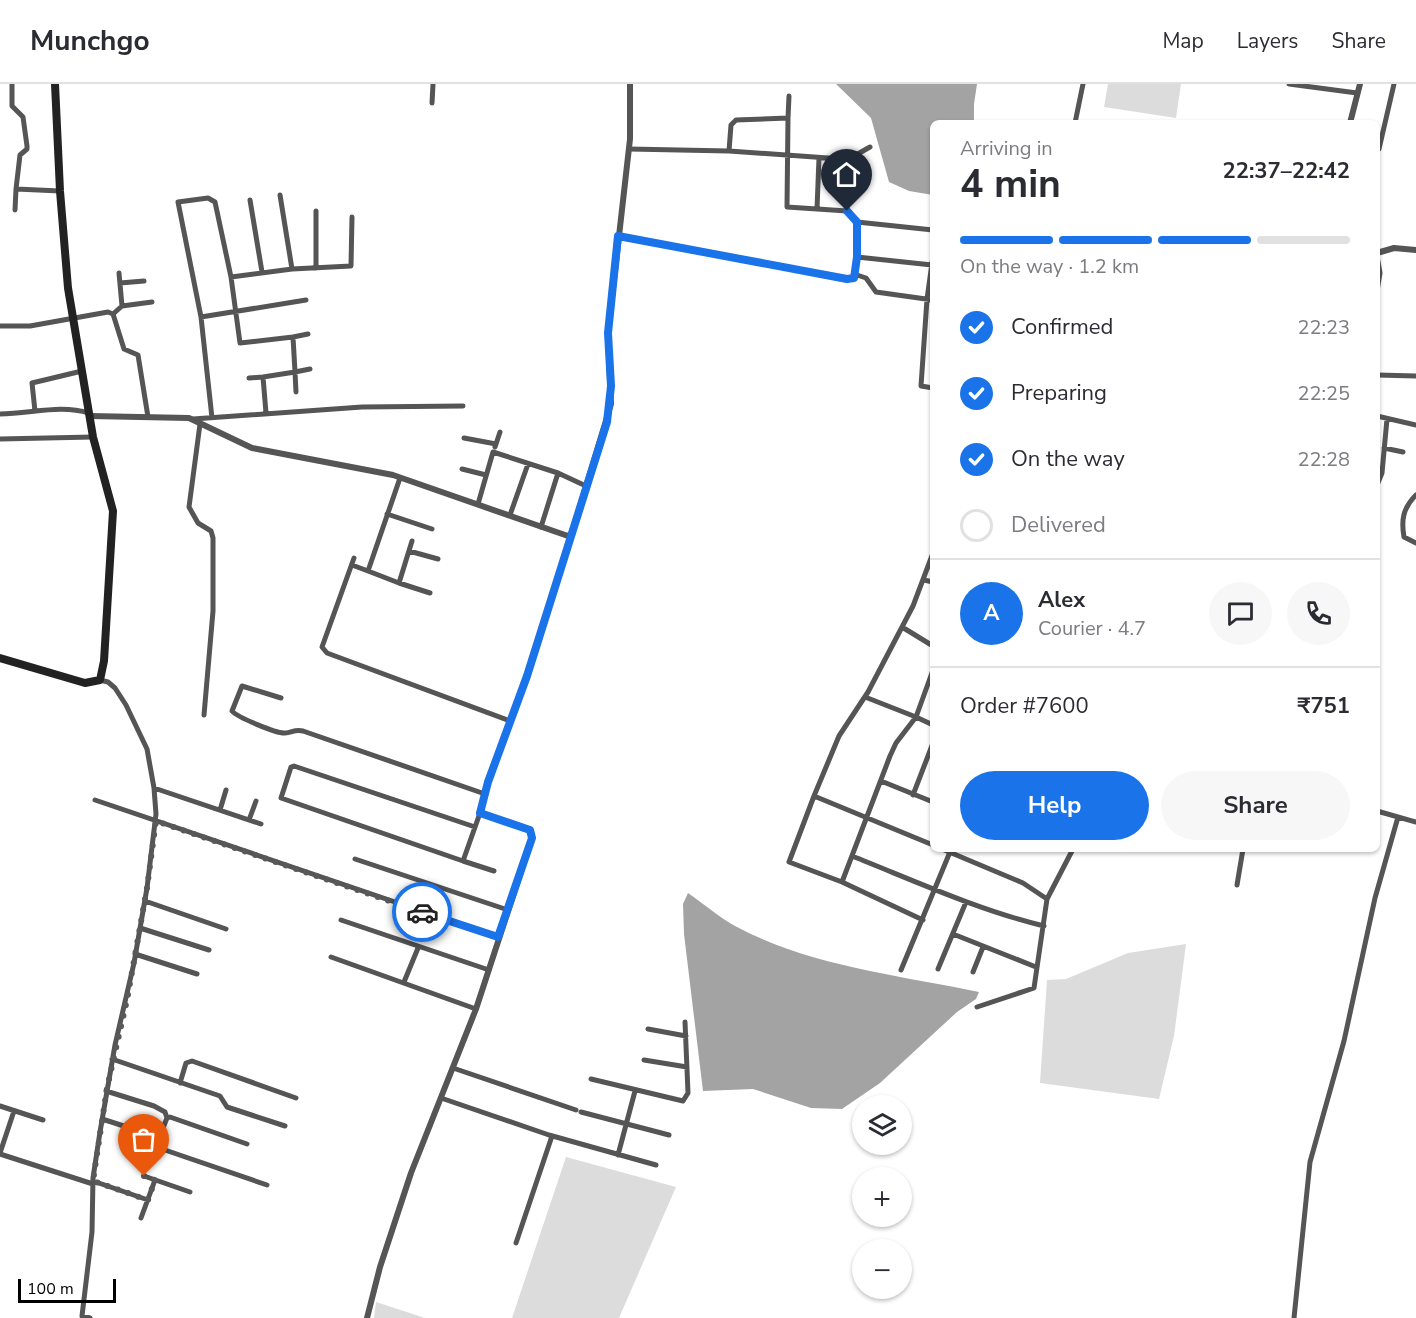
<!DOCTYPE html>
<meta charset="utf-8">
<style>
:root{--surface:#fff;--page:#f7f7f7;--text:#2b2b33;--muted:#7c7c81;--line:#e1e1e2;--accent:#1a73e8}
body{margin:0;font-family:"Nunito Sans",sans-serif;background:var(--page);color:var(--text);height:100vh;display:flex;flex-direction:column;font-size:22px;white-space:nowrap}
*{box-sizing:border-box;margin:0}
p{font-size:20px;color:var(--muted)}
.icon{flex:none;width:33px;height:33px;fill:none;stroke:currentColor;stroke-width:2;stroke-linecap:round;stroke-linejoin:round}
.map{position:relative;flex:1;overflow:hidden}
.side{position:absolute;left:930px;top:36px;width:450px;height:732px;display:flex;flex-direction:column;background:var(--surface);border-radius:9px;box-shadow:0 2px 4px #0004}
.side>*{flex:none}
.fabs{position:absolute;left:852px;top:1011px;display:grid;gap:12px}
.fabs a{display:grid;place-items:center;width:60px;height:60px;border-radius:50%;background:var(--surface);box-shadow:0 2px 4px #0004;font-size:30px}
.scale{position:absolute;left:18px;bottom:15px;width:98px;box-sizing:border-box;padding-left:6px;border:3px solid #000;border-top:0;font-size:16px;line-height:21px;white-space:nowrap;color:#000;-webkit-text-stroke:4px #fff;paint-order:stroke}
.pin{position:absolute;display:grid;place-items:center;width:51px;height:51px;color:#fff;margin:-62px -26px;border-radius:50% 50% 50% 0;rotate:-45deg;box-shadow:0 0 6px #0007}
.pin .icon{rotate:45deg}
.courier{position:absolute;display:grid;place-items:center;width:60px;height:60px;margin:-30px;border:4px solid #1a73e8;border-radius:50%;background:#fff;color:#222;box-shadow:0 2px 8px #0007}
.summary em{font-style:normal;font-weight:700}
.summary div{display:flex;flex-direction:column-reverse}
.summary{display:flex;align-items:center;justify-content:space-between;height:102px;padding:0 30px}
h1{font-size:39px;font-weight:700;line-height:45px}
.bar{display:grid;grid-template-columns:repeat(4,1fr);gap:9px 6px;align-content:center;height:72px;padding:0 30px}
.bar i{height:8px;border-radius:4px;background:var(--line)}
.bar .current{background:var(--accent)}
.bar p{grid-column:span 4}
.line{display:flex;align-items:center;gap:15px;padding:0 30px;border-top:2px solid var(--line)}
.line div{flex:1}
.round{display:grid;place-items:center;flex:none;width:63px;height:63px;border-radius:32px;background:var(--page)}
ol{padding:0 30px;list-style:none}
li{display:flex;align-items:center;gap:18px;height:66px}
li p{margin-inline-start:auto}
li .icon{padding:6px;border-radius:50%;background:var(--accent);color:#fff;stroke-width:4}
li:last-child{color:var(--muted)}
li i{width:33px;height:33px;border:3px solid var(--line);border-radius:50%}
.button{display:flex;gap:12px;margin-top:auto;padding:12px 30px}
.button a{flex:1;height:69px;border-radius:36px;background:var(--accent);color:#fff;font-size:24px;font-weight:700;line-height:69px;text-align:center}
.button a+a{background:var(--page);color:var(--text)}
header{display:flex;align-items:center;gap:36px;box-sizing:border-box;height:84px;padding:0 30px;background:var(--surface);border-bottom:2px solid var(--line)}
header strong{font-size:28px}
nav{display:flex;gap:33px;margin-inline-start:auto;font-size:21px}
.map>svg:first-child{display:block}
.green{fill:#dcdcdc}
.water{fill:#a3a3a3}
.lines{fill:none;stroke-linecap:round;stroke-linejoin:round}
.minor{stroke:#555;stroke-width:5}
.tertiary{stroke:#555;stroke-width:6}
.secondary{stroke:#222;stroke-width:8}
.done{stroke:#595959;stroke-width:6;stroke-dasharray:0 10.8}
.route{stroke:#1a73e8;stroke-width:8}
</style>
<header>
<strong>Munchgo</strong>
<nav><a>Map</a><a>Layers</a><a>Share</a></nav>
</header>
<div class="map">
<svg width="1416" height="1234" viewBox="0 0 1416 1234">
<rect width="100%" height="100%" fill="#fff"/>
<path class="green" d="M1108,0H1181L1176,34L1104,23Z
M1186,860L1174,952L1159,1015L1040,999L1047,896L1066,895L1128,869Z
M566,1073L676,1103L619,1234H512Z
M376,1218L425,1234H374Z"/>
<path class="water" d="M836,0H977L974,20V39H933V111L909,107L889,98L871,34Z
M688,809C704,820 720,834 737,843C810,882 898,891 979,908L976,915L957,928L880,999L842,1025L811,1024L753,1005L703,1007L684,850L683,820Z"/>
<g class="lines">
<path class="minor" d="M12,0V22L23,33L27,62V65L20,71L16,105
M1289,0L1357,9
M432,19L433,0
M788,34L789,12
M1075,39L1083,0
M629,65L729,67L842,75L848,78L847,127L857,138L933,146
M1379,65L1394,0
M729,67L731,41L736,36L788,34L787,123L847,127
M847,76L870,63
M280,111L292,185
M250,116L262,188
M817,125L819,74
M15,126L16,105L60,107
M316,127V184
M618,152L847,195L854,193L857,173V138
M933,172L927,215L921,302L933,304
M1377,172L1380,189L1377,207
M857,173L932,181
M119,189L122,222
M854,190L866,194L876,208L933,216
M120,199L144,197
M113,230L122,222L152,218
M201,233L306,216
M0,242H30L108,228L113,230L124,265L138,271L148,333
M293,253L308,250
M310,285L295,288L293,253L240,259L231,193L292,185L351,182L352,133
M1377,291L1416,292
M249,294L263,293
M35,327L32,299L82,287
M266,329L263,293L295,288L296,308
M0,330C31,330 59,320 89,329
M1377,332L1416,341
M212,334L201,233L178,118L208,114L215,118L231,193
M193,335L362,323L463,322
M200,340L189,423L198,439L211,447L213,454V527L204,631
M464,354L496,360
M0,355L93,353
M495,363L500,348
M1384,364L1403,368
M462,385L486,391
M400,394L368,487L399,499L412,457
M1377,401L1382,389L1387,335
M1416,411C1403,424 1401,436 1404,453L1416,459
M478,420L493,368L558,389
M387,430L432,445
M510,431L528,380
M541,443L558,389L586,402
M409,467L438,475
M933,469L913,522L868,608L839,652L814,712L933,761
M354,474L322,563L327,569L510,637
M352,481L368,487
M924,496L933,498
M399,499L430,509
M902,543L933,562
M933,586L916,633L933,641
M281,614L242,602L232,627C237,633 277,650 285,649C292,649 294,645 303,647L485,710
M881,697L933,718
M154,704L261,740
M913,711L933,659
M814,712L789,778L842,798L923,836
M95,716L498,853
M220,726L226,706
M1377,727L1416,738
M249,736L256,717
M475,743L294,682L291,683L281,714L463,777L480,729
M942,765L1023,799L1047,815
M1178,765H1179
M852,772C915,797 978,826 1044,842
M355,775L508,826
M463,777L494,787
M842,798L890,672L896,659L916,633L865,613
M1237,801L1243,765
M145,817L226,845
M341,836L489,886
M140,844L209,866
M953,850L1036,883
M135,870L197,890
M331,873L476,925
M938,885L966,818
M901,886L950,768
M973,888L983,863
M404,898L418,864
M977,923L1034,904L1047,815L1073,765
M648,945L686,952
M112,975L220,1012L227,1023L285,1042
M644,976L687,983
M453,984L576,1026
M591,995L683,1017L688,1009L685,938
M180,999L186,979L192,977L296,1014
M106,1007L154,1022L165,1028L167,1034
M441,1014L549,1051L656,1081
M0,1022L43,1036
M581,1028L669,1051
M102,1035L155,1052L162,1065L267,1101
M158,1056L167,1034L170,1033L247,1060
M0,1069L14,1027
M0,1070L93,1100
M618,1071L635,1007
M144,1092L190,1108
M93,1097L148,1116
M141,1134L155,1096
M516,1159L552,1052
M90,1234L82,1232L92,1148L93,1094L100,1048L115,961L134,879L147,804L156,730L154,704L147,665L126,621L115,604L108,598L100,596
M1294,1234L1310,1078L1344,957L1375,814L1398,733"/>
<path class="tertiary" d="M1350,39L1360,0
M1377,169L1394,164L1416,166
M90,332L189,334L252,364L393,391L568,452L572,449L611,320L608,249L630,55V0
M367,1234L380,1183L411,1089L476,925L532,754L530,746L480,729L488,698L527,592L572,449"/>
<path class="secondary" d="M0,574L85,599L100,596L104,577L113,427L93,353L68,204L60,107L55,0"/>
</g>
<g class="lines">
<path class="done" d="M144,1092L155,1096L148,1116L93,1097L107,1004L127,916L147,804L156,737L422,828"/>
<path class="route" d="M422,828L498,853L532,754L530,746L480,729L488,698L527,592L607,338L611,302L608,249L618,152L847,195L854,194L857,173V138L847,127"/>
</g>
</svg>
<div class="fabs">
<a><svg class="icon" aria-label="layers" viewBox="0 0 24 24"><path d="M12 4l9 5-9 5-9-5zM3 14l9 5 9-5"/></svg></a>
<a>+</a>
<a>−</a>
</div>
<div class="scale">100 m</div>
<div class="pin" style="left:144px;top:1092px;background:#ea580c"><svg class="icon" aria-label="bag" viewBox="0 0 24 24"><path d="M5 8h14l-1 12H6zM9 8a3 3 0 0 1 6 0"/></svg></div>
<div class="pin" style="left:847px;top:127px;background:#1f2937"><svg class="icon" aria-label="home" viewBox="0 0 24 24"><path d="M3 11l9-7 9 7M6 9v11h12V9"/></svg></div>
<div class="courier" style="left:422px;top:828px"><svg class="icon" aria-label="car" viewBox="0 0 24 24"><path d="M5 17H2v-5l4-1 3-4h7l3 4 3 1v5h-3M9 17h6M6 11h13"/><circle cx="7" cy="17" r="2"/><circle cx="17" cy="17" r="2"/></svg></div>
<section class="side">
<div class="summary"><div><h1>4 min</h1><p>Arriving in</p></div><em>22:37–22:42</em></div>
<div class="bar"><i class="current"></i><i class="current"></i><i class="current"></i><i></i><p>On the way · 1.2 km</p></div>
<ol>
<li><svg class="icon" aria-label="check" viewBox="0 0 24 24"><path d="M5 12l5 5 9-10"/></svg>Confirmed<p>22:23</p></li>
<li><svg class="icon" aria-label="check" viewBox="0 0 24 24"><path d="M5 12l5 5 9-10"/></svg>Preparing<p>22:25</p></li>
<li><svg class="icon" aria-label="check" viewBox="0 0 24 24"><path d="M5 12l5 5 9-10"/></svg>On the way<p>22:28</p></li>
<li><i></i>Delivered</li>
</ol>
<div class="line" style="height:108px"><b class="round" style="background:var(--accent);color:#fff">A</b><div><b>Alex</b><p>Courier · 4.7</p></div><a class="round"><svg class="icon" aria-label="chat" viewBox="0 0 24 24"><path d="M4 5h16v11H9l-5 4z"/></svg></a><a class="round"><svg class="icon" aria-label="phone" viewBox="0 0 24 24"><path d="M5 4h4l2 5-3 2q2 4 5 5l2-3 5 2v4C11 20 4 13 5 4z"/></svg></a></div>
<div class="line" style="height:78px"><div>Order #7600</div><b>₹751</b></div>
<div class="button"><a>Help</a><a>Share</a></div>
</section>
</div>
